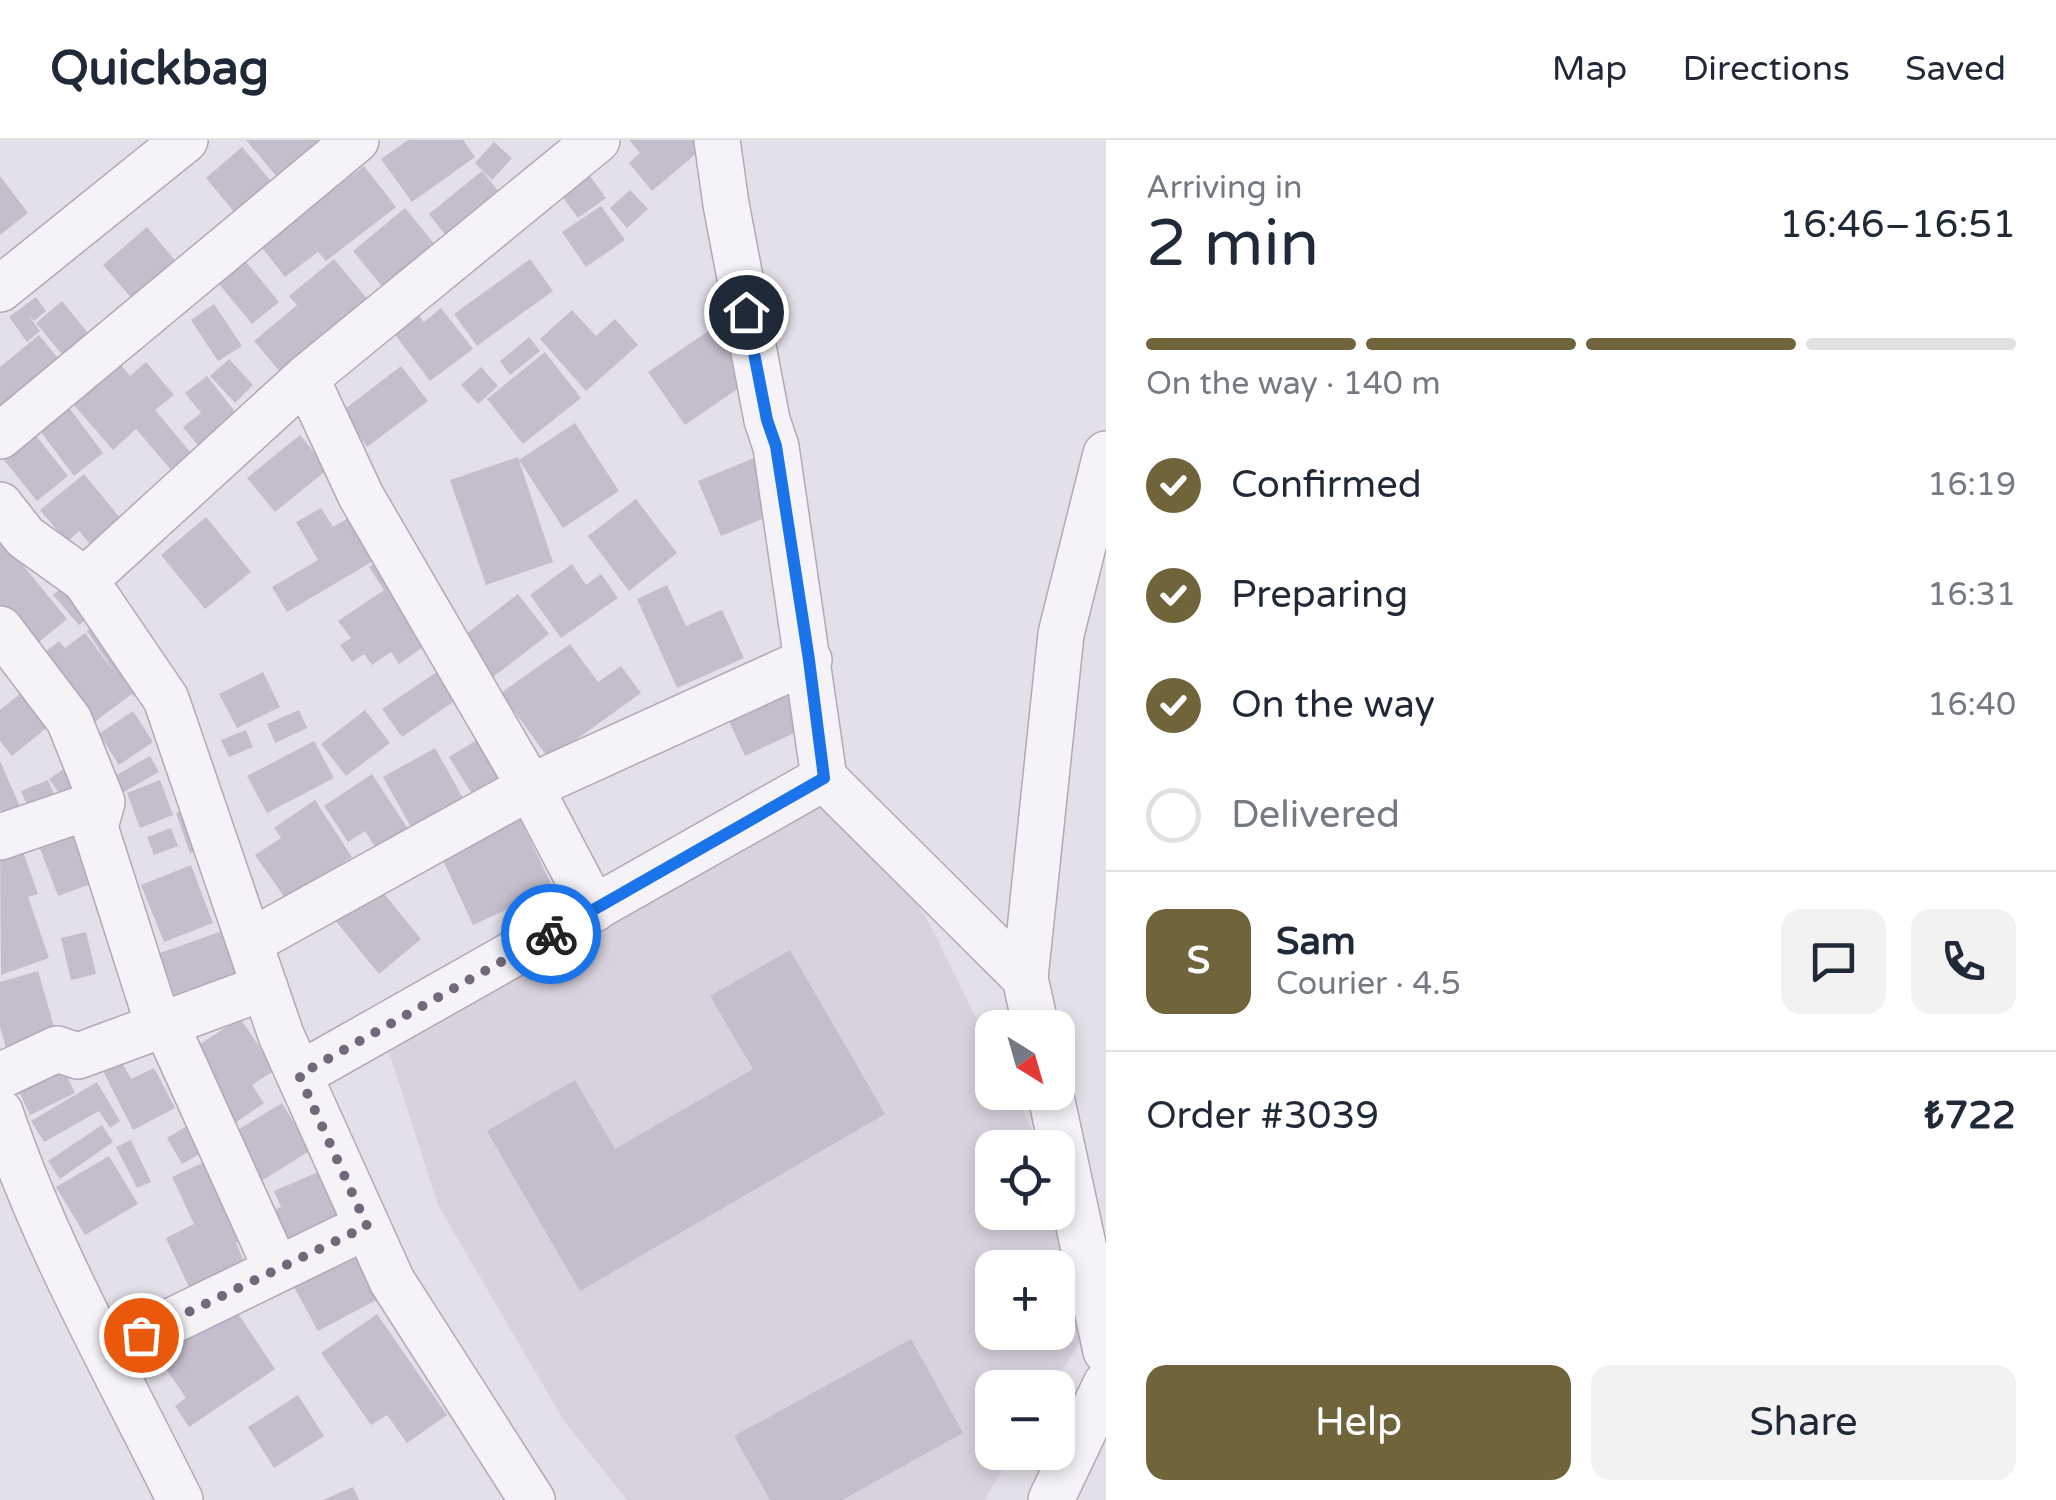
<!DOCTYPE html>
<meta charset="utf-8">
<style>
:root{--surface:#fff;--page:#f2f2f3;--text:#1f2937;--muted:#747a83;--line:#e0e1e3;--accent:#70643b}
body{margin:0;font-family:"Varela Round",sans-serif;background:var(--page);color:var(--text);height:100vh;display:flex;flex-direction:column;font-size:38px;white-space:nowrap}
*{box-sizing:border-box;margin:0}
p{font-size:32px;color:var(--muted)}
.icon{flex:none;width:55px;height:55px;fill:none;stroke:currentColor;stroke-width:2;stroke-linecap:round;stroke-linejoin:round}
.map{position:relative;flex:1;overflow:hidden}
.panel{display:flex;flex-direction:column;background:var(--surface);width:950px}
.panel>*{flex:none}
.needle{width:65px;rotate:143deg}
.buttons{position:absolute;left:975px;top:870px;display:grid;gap:20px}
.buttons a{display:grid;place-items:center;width:100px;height:100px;border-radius:20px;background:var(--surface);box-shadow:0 5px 15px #0003;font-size:50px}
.pin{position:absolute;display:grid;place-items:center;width:85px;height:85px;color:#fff;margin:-42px;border:5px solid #fff;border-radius:50%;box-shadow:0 2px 10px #0007}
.courier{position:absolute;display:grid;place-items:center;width:100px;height:100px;margin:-50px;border:8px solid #1a73e8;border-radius:50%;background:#fff;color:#222;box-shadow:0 2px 12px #0007}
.head em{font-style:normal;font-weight:600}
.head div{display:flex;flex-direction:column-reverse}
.head{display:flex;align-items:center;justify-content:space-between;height:170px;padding:0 40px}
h1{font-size:65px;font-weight:600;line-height:75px}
.bar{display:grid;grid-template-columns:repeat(4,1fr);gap:15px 10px;align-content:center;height:120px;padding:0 40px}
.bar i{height:12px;border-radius:8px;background:var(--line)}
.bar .selected{background:var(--accent)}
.bar p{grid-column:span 4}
.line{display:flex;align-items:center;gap:25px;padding:0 40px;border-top:2px solid var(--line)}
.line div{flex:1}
.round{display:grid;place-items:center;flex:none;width:105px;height:105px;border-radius:20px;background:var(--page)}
ol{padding:0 40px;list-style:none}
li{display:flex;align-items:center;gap:30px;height:110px}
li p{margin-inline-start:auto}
li .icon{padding:10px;border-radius:50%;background:var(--accent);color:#fff;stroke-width:4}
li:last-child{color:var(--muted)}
li i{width:55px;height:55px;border:5px solid var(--line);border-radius:50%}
.cta{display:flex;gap:20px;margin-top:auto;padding:20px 40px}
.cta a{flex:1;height:115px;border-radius:20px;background:var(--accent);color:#fff;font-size:40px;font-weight:600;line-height:115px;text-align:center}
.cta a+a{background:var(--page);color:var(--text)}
header{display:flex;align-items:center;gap:60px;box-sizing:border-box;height:140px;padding:0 50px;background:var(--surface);border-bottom:2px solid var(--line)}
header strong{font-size:48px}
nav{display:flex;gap:55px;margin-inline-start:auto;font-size:35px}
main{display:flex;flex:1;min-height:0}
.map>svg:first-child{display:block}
.built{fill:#d8d2de;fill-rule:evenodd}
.building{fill:#c4bdcc}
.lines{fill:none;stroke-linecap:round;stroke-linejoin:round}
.minor-casing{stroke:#b0a9b7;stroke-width:48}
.minor{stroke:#f5f3f7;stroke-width:45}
.done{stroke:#72687c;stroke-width:10;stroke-dasharray:0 18}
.route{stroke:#1a73e8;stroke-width:12}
</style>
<header>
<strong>Quickbag</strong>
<nav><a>Map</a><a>Directions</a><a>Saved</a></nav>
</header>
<main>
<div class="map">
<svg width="1106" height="1360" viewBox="0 0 1106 1360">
<rect width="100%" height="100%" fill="#e4e0e9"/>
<path class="built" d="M844,655L930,784L992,910V952L1014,953L1036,997L1038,1007L992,1008V1072L1052,1073L1080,1202L1052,1247L992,1248V1312L1013,1313L984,1360H627L564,1281L438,1065L388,909ZM992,1128H1058V1192H992Z"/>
<path class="building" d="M246,0H339L283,44Z
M408,0H463L475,17L412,62L381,19Z
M629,0H708L710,2L652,51L629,23L640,13Z
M494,2L512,18L492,40L475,23Z
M242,7L276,47L239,78L206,38Z
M364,26L396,67L326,121L318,112L285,137L260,105Z
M584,28L606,58L578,78L556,48Z
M482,31L513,69L459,112L429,74Z
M0,36L28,73L0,95Z
M630,50L648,69L627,88L610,68Z
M601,66L625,100L586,127L562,92Z
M405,68L442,113L390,156L353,111Z
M147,87L184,131L140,168L103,125Z
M242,117L279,162L252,184L215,139Z
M334,119L374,167L287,240L254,201L297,165L289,156Z
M530,119L553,151L477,206L454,174Z
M36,157L46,171L34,181L28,175L40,191L27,202L9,177Z
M62,161L100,208L74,229L36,183Z
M214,164L242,206L218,221L191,180Z
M441,168L473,209L430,241L390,188L414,169L424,182Z
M572,170L596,196L615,179L638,205L586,251L540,199Z
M713,188L749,241L685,285L648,232Z
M39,195L71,234L0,292V227Z
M529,197L540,211L510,235L500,221Z
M545,212L581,258L523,304L487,259Z
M113,215L130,236L146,222L174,255L155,270L197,320L177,337L136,289L113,310L66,256Z
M229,219L253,245L235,263L210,236Z
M401,226L428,261L367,307L341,272Z
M481,227L498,246L478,264L461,245Z
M207,236L244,283L205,314L183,287L201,273L185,253Z
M64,261L103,313L74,336L34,283Z
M26,283L68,336L37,361L0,315Z
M575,283L619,351L563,388L519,320Z
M300,295L328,329L275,372L247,338Z
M518,317L553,422L486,445L450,340Z
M754,318L777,373L721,396L698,341Z
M84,334L126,385L95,410L79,391L67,402L40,370Z
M636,359L677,413L629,451L588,396Z
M321,368L333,387L355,374L380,417L287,472L272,447L318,420L296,382Z
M206,377L251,432L205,469L161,415Z
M0,397L67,479L27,512L0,479Z
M391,412L429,503L399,524L391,512L372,525L364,514L352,522L340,505L351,498L338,481L384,450L369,427Z
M572,424L586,445L601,434L618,458L561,498L530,455Z
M72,439L98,470L79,485L53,455Z
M667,445L686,486L722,470L744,518L677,548L637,459Z
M518,454L549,494L493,537L462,497Z
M102,481L149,546L134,557L132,554L85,589L34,521L59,501L65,508L85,493L116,534L87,491Z
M570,504L598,542L621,526L641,553L549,619L501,553Z
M447,525L466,553L402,597L382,569Z
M263,532L280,567L237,588L219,554Z
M779,539L803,589L745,616L722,566Z
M32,544L60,577L12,616L0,601V570Z
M299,570L307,588L275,603L267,584Z
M365,570L390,603L346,636L321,604Z
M133,571L153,602L119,625L99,594Z
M246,590L253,607L229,617L221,600Z
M480,598L510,645L479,665L449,617Z
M314,601L334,638L267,673L247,636Z
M435,608L467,665L415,694L383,637Z
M150,616L159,632L122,653L113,637Z
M0,621L21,669L4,678L0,669Z
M72,623L90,649L67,664L49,639Z
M372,634L410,692L379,713L365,691L348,702L324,666Z
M48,640L60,668L33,679L21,651Z
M160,640L173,675L140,688L127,653Z
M315,660L352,717L287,761L255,715L281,698L274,688Z
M198,665L212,706L190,713L176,673Z
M514,666L553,748L473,785L435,703Z
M66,677L91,744L58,756L33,690Z
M171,688L178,706L154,715L147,697Z
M20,703L38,754L28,757L49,818L1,835L0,710Z
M191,725L213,783L164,802L141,745Z
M372,739L421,799L379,834L330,774Z
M231,788L251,844L179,870L160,813Z
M86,792L96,834L71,840L61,798Z
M790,810L885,974L580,1151L487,991L575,940L615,1009L753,929L710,856Z
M38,831L59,904L9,918L0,887V842Z
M240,878L275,930L252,945L264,963L235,983L188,912Z
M57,915L75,953L30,975L12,937Z
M120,919L131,939L154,928L175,968L133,990L102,929Z
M97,942L120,981L110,988L99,971L44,1002L31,981Z
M282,963L311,1010L260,1042L231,994Z
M202,977L217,1004L182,1024L167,998Z
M102,985L113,1002L60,1039L48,1021Z
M131,1000L151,1042L137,1048L116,1007Z
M109,1016L138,1064L85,1095L56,1047Z
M217,1016L254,1095L236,1103L249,1132L194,1158L166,1098L194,1084L172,1037Z
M318,1032L333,1066L353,1057L364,1082L274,1121L255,1078L281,1067L274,1051Z
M354,1100L384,1156L318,1191L288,1136Z
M233,1166L275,1229L189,1287L175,1266L186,1258L158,1217Z
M377,1174L447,1275L407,1303L387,1275L371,1285L321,1213Z
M911,1199L963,1293L842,1360H770L734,1296Z
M298,1255L324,1296L274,1328L248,1287Z
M353,1347L359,1360H323Z"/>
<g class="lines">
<g class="minor-casing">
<path id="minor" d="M717,0L726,64L767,280L776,307L824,638L1025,838
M0,149L185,0
M306,238L361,356L530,647L594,769
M0,296L356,0
M0,365L25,397L85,440L166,559L281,895L392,1141L532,1360
M85,440L306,238L597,0
M0,489L69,580L102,662L95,687L158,884L170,894L276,1128
M0,697L102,662
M250,802L530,647L809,520
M1036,888L1025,838L1061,494L1106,314
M299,935L824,638
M0,936L57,909L78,916L265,847
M1050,952L1106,1211
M0,972C46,1108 117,1232 180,1360
M108,1212L367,1086
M1051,1360L1106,1244"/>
</g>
<use href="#minor" class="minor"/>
</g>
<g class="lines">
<path class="done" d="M141,1195L367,1086L299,935L551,794"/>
<path class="route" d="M551,794L824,638L809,520L776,306L767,280L746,172"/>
</g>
</svg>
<div class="buttons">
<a><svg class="needle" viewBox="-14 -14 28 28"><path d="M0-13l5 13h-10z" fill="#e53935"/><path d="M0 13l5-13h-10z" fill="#747a83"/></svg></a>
<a><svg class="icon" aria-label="locate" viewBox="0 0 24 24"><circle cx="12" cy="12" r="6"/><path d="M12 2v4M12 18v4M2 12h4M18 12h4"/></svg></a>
<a>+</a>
<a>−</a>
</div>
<div class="pin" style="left:141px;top:1195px;background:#ea580c"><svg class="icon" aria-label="bag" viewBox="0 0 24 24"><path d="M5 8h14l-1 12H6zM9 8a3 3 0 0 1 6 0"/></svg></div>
<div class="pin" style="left:746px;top:172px;background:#1f2937"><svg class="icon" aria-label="home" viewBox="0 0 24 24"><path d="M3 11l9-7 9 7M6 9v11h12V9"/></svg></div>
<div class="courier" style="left:551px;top:794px"><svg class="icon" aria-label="bike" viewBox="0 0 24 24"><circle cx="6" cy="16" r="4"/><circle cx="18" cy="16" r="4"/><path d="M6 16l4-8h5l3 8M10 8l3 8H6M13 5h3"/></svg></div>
</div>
<section class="panel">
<div class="head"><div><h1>2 min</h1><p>Arriving in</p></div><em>16:46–16:51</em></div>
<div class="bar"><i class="selected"></i><i class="selected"></i><i class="selected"></i><i></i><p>On the way · 140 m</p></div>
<ol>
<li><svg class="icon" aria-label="check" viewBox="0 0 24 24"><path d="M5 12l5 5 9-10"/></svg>Confirmed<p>16:19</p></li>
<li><svg class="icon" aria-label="check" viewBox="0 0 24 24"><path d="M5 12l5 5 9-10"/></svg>Preparing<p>16:31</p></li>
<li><svg class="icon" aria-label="check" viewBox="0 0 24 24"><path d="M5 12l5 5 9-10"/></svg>On the way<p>16:40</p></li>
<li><i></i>Delivered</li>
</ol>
<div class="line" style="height:180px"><b class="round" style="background:var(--accent);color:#fff">S</b><div><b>Sam</b><p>Courier · 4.5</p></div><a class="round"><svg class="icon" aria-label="chat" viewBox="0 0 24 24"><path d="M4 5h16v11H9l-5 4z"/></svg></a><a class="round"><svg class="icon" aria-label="phone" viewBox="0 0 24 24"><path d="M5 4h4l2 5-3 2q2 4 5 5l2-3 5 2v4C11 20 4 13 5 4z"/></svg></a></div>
<div class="line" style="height:130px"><div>Order #3039</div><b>₺722</b></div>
<div class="cta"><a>Help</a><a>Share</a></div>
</section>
</main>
